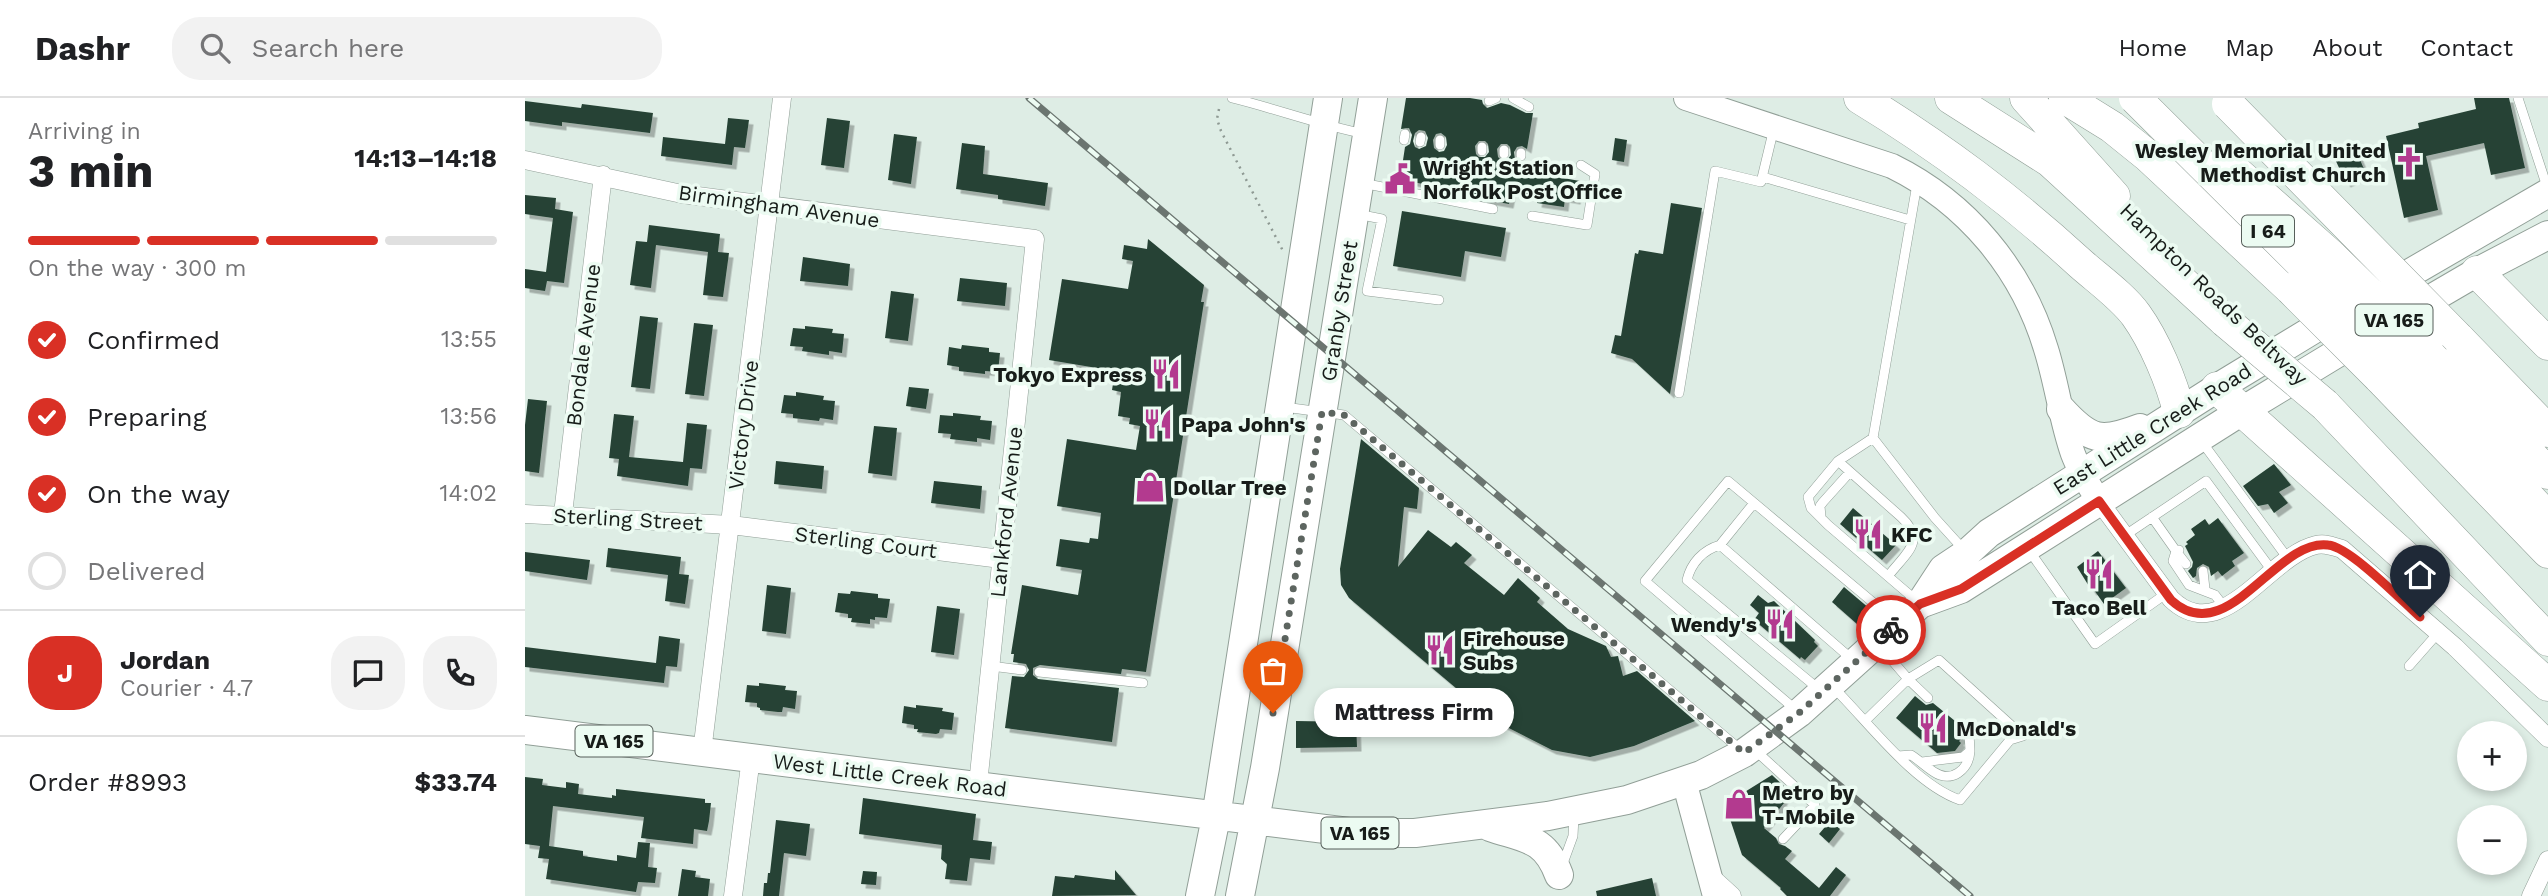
<!DOCTYPE html>
<meta charset="utf-8">
<style>
:root{--surface:#fff;--page:#f2f2f2;--text:#202124;--muted:#757577;--line:#e0e0e0;--accent:#d93025}
body{margin:0;font-family:"Work Sans",sans-serif;background:var(--page);color:var(--text);height:100vh;display:flex;flex-direction:column;font-size:26px;white-space:nowrap}
*{box-sizing:border-box;margin:0}
p{font-size:23px;color:var(--muted)}
.icon{flex:none;width:38px;height:38px;fill:none;stroke:currentColor;stroke-width:2;stroke-linecap:round;stroke-linejoin:round}
.map{position:relative;flex:1;overflow:hidden}
.details{display:flex;flex-direction:column;background:var(--surface);width:525px}
.details>*{flex:none}
.controls{position:absolute;left:1932px;top:623px;display:grid;gap:14px}
.controls a{display:grid;place-items:center;width:70px;height:70px;border-radius:50%;background:var(--surface);box-shadow:0 4px 10px #0003;font-size:35px}
.pin{position:absolute;display:grid;place-items:center;width:60px;height:60px;color:#fff;margin:-72px -30px;border-radius:50% 50% 50% 0;rotate:-45deg;box-shadow:0 0 7px #0007}
.pin .icon{rotate:45deg}
.courier{position:absolute;display:grid;place-items:center;width:70px;height:70px;margin:-35px;border:5px solid #d93025;border-radius:50%;background:#fff;color:#222;box-shadow:0 2px 9px #0007}
.bubble{position:absolute;height:49px;border-radius:24px;background:var(--surface);box-shadow:0 4px 10px #0003;font-size:23px;font-weight:700;line-height:49px;text-align:center}
.headline em{font-style:normal;font-weight:700}
.headline div{display:flex;flex-direction:column-reverse}
.headline{display:flex;align-items:center;justify-content:space-between;height:119px;padding:0 28px}
h1{font-size:46px;font-weight:700;line-height:52px}
.bar{display:grid;grid-template-columns:repeat(4,1fr);gap:10px 7px;align-content:center;height:84px;padding:0 28px}
.bar i{height:9px;border-radius:5px;background:var(--line)}
.bar .selected{background:var(--accent)}
.bar p{grid-column:span 4}
.line{display:flex;align-items:center;gap:18px;padding:0 28px;border-top:2px solid var(--line)}
.line div{flex:1}
.round{display:grid;place-items:center;flex:none;width:74px;height:74px;border-radius:28px;background:var(--page)}
ol{padding:0 28px;list-style:none}
li{display:flex;align-items:center;gap:21px;height:77px}
li p{margin-inline-start:auto}
li .icon{padding:7px;border-radius:50%;background:var(--accent);color:#fff;stroke-width:4}
li:last-child{color:var(--muted)}
li i{width:38px;height:38px;border:4px solid var(--line);border-radius:50%}
header{display:flex;align-items:center;gap:42px;box-sizing:border-box;height:98px;padding:0 35px;background:var(--surface);border-bottom:2px solid var(--line)}
header strong{font-size:33px}
nav{display:flex;gap:38px;margin-inline-start:auto;font-size:24px}
.search{width:490px;height:63px;background:var(--page);display:flex;align-items:center;gap:18px;box-sizing:border-box;padding:0 24px;border-radius:28px;color:var(--muted);font-size:26px}
main{display:flex;flex:1;min-height:0}
.map>svg:first-child{display:block}
.building{fill:#264335;fill-rule:evenodd;filter:url(#shadow)}
.lines{fill:none;stroke-linecap:round;stroke-linejoin:round}
.lane-casing{stroke:#919f97;stroke-width:10}
.street-casing{stroke:#919f97;stroke-width:19}
.secondary-casing{stroke:#919f97;stroke-width:26}
.primary-casing{stroke:#919f97;stroke-width:30}
.highway-casing{stroke:#919f97;stroke-width:33}
.path{stroke:#8e9993;stroke-width:2.5;stroke-dasharray:2 5;stroke-linecap:butt}
.lane{stroke:#fff;stroke-width:9}
.street{stroke:#fff;stroke-width:18}
.secondary{stroke:#fff;stroke-width:24}
.primary{stroke:#fff;stroke-width:28}
.highway{stroke:#fff;stroke-width:32}
.rail-casing{stroke:#6b7570;stroke-width:7}
.rail{stroke:#ecfbf2;stroke-width:4.5;stroke-dasharray:13;stroke-linecap:butt}
.highway-bridge-casing{stroke:#919f97;stroke-width:33;stroke-linecap:butt}
.highway-bridge{stroke:#fff;stroke-width:32}
.done{stroke:#5d6560;stroke-width:7;stroke-dasharray:0 12.6}
.route{stroke:#d93025;stroke-width:9}
.labels{text-anchor:middle;dominant-baseline:central;stroke-width:7;stroke-linejoin:round;paint-order:stroke}
.shield{fill:#ecfbf2;stroke:#575f5a;stroke-width:2}
.shield-label{font-size:19px;font-weight:bold;fill:#171c19}
.poi-label{font-size:21px;font-weight:bold;fill:#171c19;stroke:#ecfbf2;text-anchor:start}
.street-label{font-size:21px;fill:#171c19;stroke:#ecfbf2}
</style>
<header>
<strong>Dashr</strong>
<div class="search"><svg class="icon" aria-label="search" viewBox="0 0 24 24"><circle cx="10" cy="10" r="6"/><path d="M15 15l6 6"/></svg>Search here</div>
<nav><a>Home</a><a>Map</a><a>About</a><a>Contact</a></nav>
</header>
<main>
<section class="details">
<div class="headline"><div><h1>3 min</h1><p>Arriving in</p></div><em>14:13–14:18</em></div>
<div class="bar"><i class="selected"></i><i class="selected"></i><i class="selected"></i><i></i><p>On the way · 300 m</p></div>
<ol>
<li><svg class="icon" aria-label="check" viewBox="0 0 24 24"><path d="M5 12l5 5 9-10"/></svg>Confirmed<p>13:55</p></li>
<li><svg class="icon" aria-label="check" viewBox="0 0 24 24"><path d="M5 12l5 5 9-10"/></svg>Preparing<p>13:56</p></li>
<li><svg class="icon" aria-label="check" viewBox="0 0 24 24"><path d="M5 12l5 5 9-10"/></svg>On the way<p>14:02</p></li>
<li><i></i>Delivered</li>
</ol>
<div class="line" style="height:126px"><b class="round" style="background:var(--accent);color:#fff">J</b><div><b>Jordan</b><p>Courier · 4.7</p></div><a class="round"><svg class="icon" aria-label="chat" viewBox="0 0 24 24"><path d="M4 5h16v11H9l-5 4z"/></svg></a><a class="round"><svg class="icon" aria-label="phone" viewBox="0 0 24 24"><path d="M5 4h4l2 5-3 2q2 4 5 5l2-3 5 2v4C11 20 4 13 5 4z"/></svg></a></div>
<div class="line" style="height:91px"><div>Order #8993</div><b>$33.74</b></div>
</section>
<div class="map">
<svg width="2023" height="798" viewBox="0 0 2023 798">
<defs>
<filter id="shadow"><feDropShadow dx="4.5" dy="4.5" stdDeviation="0" flood-color="#0004"/></filter>
</defs>
<rect width="100%" height="100%" fill="#deede5"/>
<path class="building" d="M881,0H945L957,2L958,6L962,10L976,5L985,7L1001,15H1008L1002,51L997,48L992,49L989,54L990,61L993,64H1000L998,73L1055,83L1051,102L1040,100L1039,109L1012,105L1014,96L987,91L984,106L928,96V91L875,82L880,49L885,46L887,37L884,30L876,31ZM894,32L900,33L903,40L901,48L894,51L890,49L888,43L890,35ZM916,35L921,39L922,47L919,53L914,54L909,50L908,42L911,36ZM954,43H960L963,46L964,54L960,59H954L951,56L950,48ZM976,46H982L985,49L986,57L982,62H976L973,59L972,51Z
M1949,0H1984L2000,70L1966,77L1959,45L1901,58L1913,112L1879,120L1861,38L1894,30L1893,25L1951,11Z
M0,3L56,10L57,6L128,15L125,35L37,24V28L0,23Z
M203,20L224,22L220,50L209,49L207,67L136,58L138,39L200,46Z
M302,20L325,23L319,70L296,67Z
M369,36L392,39L386,86L363,82Z
M1090,40L1102,42L1099,64L1087,62Z
M437,45L460,48L458,76L523,85L520,108L473,101V97L431,91Z
M1831,52L1841,76L1821,85L1810,61Z
M0,97L31,100L30,111L48,114L39,185L22,183L20,193L0,190V171L21,174L28,120L0,116Z
M1146,105L1177,110L1145,296L1107,261L1086,255L1090,237L1096,238L1110,155L1113,156L1114,152L1138,156Z
M877,113L981,130L976,159L940,153L936,179L868,168Z
M124,127L195,136L193,154L204,155L198,199L178,197L183,154L131,147L126,190L105,187L111,143L122,144Z
M623,141L679,187L676,204H679L621,574L597,571L596,576L515,567L508,570V577L513,581L594,590L587,644L480,630L487,578L499,579L504,572L501,566L488,564L489,556H486L497,487L553,497L557,472L531,468L535,441L564,445L565,440L573,441L576,415L532,408L542,341L611,352L615,328L604,326L605,320L593,318L596,294L587,292L590,273L524,262L537,181L603,191L608,163L597,161L599,147L622,151Z
M278,159L325,166L323,188L275,183Z
M435,180L482,185L480,208L432,203Z
M366,193L389,196L383,243L360,240Z
M115,218L133,220L125,291L106,289Z
M169,225L188,227L179,298L160,296Z
M280,228L308,231L307,235L319,236L317,255L304,253V257L277,253L278,249L265,248L268,230L280,231Z
M437,247L464,250V254L475,255L473,274L460,273V276L434,273V269L422,267L424,249L436,251Z
M384,289L404,291L401,311L381,308Z
M271,294L299,298L298,302L310,303L308,322L295,320L294,323L268,320V316L256,315L259,297L271,298Z
M3,301L22,303L14,375L0,373V327Z
M428,315L456,318L455,322L467,323L465,342L452,340V344L425,341L426,336L413,335L415,317L428,318Z
M89,316L109,318L104,359L158,364L162,325L182,327L177,371L165,370L163,388L92,378L94,361L84,360Z
M349,328L372,330L367,378L343,375Z
M836,341L894,390L892,411L879,409L873,469L903,432L926,449L931,444L947,457L939,465L979,497L993,480L1015,500L1012,504L1043,531L1081,548L1086,559L1093,558L1098,578L1112,573L1170,623L1109,648L1065,659L1027,652L966,621L967,618L938,596L824,500L816,487L815,471Z
M251,363L299,368L297,391L249,386Z
M1749,366L1766,387L1754,394L1763,405L1749,415L1743,406L1733,408L1718,388Z
M409,383L457,388L455,411L406,405Z
M1328,410L1371,447L1357,462L1315,426Z
M1693,420L1719,455L1707,463L1710,468L1697,478L1693,473L1686,478L1684,469L1678,466L1672,470L1671,478L1668,480L1663,473L1667,469L1668,464L1660,448L1663,446L1661,444L1670,437L1666,431L1680,421L1684,427Z
M83,450L156,459L154,476L164,477L160,506L140,503L143,477L81,469Z
M1573,453L1601,490L1579,506L1569,492L1567,493L1552,469Z
M0,454L65,462L62,482L0,473Z
M242,487L266,490L261,536L237,533Z
M1319,489L1345,511L1332,526L1307,504Z
M326,493L353,496V500L365,501L362,520L350,519V522L345,521V526L326,524L327,520H323V516L310,514L313,495L325,496Z
M1233,497L1243,505L1249,503L1290,542L1289,544L1293,548L1280,562L1276,559L1275,561L1229,522L1234,515L1225,507Z
M412,508L435,511L429,557L406,554Z
M134,538L155,541L152,569L141,568L139,585L0,569V549L131,565Z
M234,585L261,588L260,592L272,593L270,611L258,609L257,614H253L235,612V610L232,609V605L220,604L222,587L234,588Z
M1390,598L1401,607L1408,605L1430,623L1429,631L1437,640L1434,643L1436,645L1430,653L1412,655L1371,620Z
M391,607L418,610L417,613L429,615L427,632L415,631L414,635L411,636L392,634L393,631H389V627L377,625L379,608L391,610Z
M771,623L831,624L832,649L771,650Z
M1247,677L1263,692L1257,698L1260,700L1257,703L1259,705L1239,730L1251,740L1254,746L1260,748L1267,753L1260,761L1294,790L1311,769L1321,777L1305,798H1262L1255,791L1256,790L1217,757L1201,709L1202,705Z
M0,679L18,681L17,687L41,690V684L54,686L53,696L87,700V697L91,698V691L180,701V705H186L184,723L182,733L169,731L168,746L116,740L119,719L28,708L24,748L58,753V758L92,763V757L111,760L113,744L125,745L123,769L132,770L130,785L113,784L111,794L21,781L24,761L13,760L15,748L0,746Z
M338,700L451,716L448,742L467,744L465,762L445,760L442,783L420,781L422,766L416,761L417,747L334,736Z
M251,722L285,726L281,758L259,755L254,798H238L239,785H242L243,775H245Z
M1305,723L1315,731L1304,745L1294,736Z
M157,771L171,773L170,779L185,781L183,798H153Z
M590,772L611,797L527,798L530,778L549,780L550,777L590,782Z
M338,773L352,774L351,787L336,786Z
M1127,780L1131,798H1072L1071,793Z"/>
<g class="lines">
<g class="lane-casing">
<path id="lane" d="M707,0C752,11 794,27 840,36
M988,0L1004,9
M1993,0L2023,92
M964,3L971,0
M879,42L880,36
M915,42V47
M895,44L896,39
M957,53V49
M979,56V52
M996,58V55
M1238,79L1385,122
M837,85L968,111
M1392,86L1348,340L1313,363L1283,399L1286,410L1303,427L1393,504
M832,116L857,121L842,193L914,202
M1007,118L1062,127L1070,76L1056,67
M1154,295L1190,73L1236,84L1249,30
M759,309L819,317L1217,653
M1348,340L1410,420L1439,452
M1677,344L1764,462
M1313,363L1376,419C1402,443 1381,455 1364,477
M1296,419L1295,408L1298,404L1325,374
M1627,419L1651,453L1648,463L1664,487L1690,497L1700,510
M1599,438L1681,383L1748,474
M1195,447L1229,405
M1503,451L1570,546L1642,495
M1654,452L1651,453L1661,466
M1678,473L1680,491
M1353,546L1383,581L1403,600
M466,568L497,572
M1884,568L1913,535
M514,574L618,585
M1309,590C1344,625 1389,686 1435,702L1485,642L1498,638
M1296,593L1162,482C1166,465 1178,452 1195,447L1329,563
M1271,612L1120,483L1203,383L1369,522
M1341,622L1383,581L1414,562L1498,638
M1231,653L1290,707L1258,741
M1373,658L1386,657C1394,662 1401,669 1409,674C1427,686 1444,671 1445,653
M1397,664L1438,659L1445,653L1444,635L1435,628
M1037,768L1048,738L1049,718"/>
</g>
<g class="street-casing">
<path id="street" d="M0,62L157,96L510,141L453,686
M1574,403L1646,501C1697,550 1743,458 1791,447C1800,445 1808,448 1817,451L1930,549L2023,640
M0,416L206,427L476,461
M38,416L78,77
M177,654L257,0
M1184,777L1207,798
M208,798L226,660
M2006,798L2023,762"/>
</g>
<g class="secondary-casing">
<path id="secondary" d="M1161,0L1367,68C1442,105 1497,171 1521,251C1532,286 1536,322 1548,356C1554,372 1564,388 1574,403
M1159,683L1190,798"/>
</g>
<g class="primary-casing">
<path id="primary" d="M1856,192L2023,95
M1880,216L1952,174L2023,137
M1536,311C1565,343 1576,345 1615,330
M1395,506L1436,491L1717,313L1842,237
M0,632L832,735H890L1023,718L1102,702L1176,677L1219,655L1274,615L1395,506L1418,471L1442,455L1464,435L1692,290L1817,214
M965,729C1000,741 1020,739 1034,777
M675,798L691,719L803,0
M715,798L740,670L848,0"/>
</g>
<g class="highway-casing">
<path id="highway" d="M1335,0C1417,50 1485,101 1556,166C1573,181 1598,199 1611,217C1629,242 1647,284 1654,314
M1426,0L1525,63L1700,223
M1501,0L1589,98
M1540,0L1587,29L1623,58L1766,191
M1952,174L2023,246
M1933,240L2023,333
M1902,252L2023,375
M1877,265L2023,420
M1854,279L2023,454
M1692,290L2023,587
M1800,307L2023,542"/>
</g>
<path class="path" d="M694,11L692,21L696,33L758,153"/>
<use href="#lane" class="lane"/>
<use href="#street" class="street"/>
<use href="#secondary" class="secondary"/>
<use href="#primary" class="primary"/>
<use href="#highway" class="highway"/>
<g class="rail-casing">
<path id="rail" d="M504,0L1445,798"/>
</g>
<use href="#rail" class="rail"/>
<g class="highway-bridge-casing">
<path id="highway-bridge" d="M1610,0L1877,265
M1703,6L1933,240
M1701,65L1804,156L1902,252
M1766,191L1854,279
M1700,223L1800,307"/>
</g>
<use href="#highway-bridge" class="highway-bridge"/>
</g>
<g class="lines">
<path class="done" d="M748,615L797,314L819,317L1219,655L1274,615L1366,532"/>
<path class="route" d="M1366,532L1395,506L1436,491L1574,403L1646,502C1702,554 1751,440 1803,447C1825,449 1876,502 1895,519"/>
</g>
<defs>
<g id="church-bare" transform="scale(2.415)"><path d="M-1.2-6h2.4v3.5h3.3v2.4h-3.3V6h-2.4V-.1h-3.3v-2.4h3.3Z" fill="#b33a8f" stroke="#ecfbf2" stroke-width="2.5" paint-order="stroke"/></g>
<g id="civic-bare" transform="scale(2.415)"><path d="M-.6-6.5H3V-4.5H.6V-3L4-1V1h2V6H-6V1h2V-1L-.6-3ZM-1.2 2.5V6h2.4V2.5Z" fill="#b33a8f" stroke="#ecfbf2" stroke-width="2.5" paint-order="stroke"/></g>
<g id="restaurant-bare" transform="scale(2.415)"><path d="M-5-6h1v4h1v-4h1v4h1v-4h1v5L-1.5 .5V6h-2V.5L-5-1ZM5-6V6H3V1.5H1.5Q1.5-4 5-6Z" fill="#b33a8f" stroke="#ecfbf2" stroke-width="2.5" paint-order="stroke"/></g>
<g id="shop-bare" transform="scale(2.415)"><path d="M-5-2.5h2.3a2.7 3.5 0 0 1 5.4 0H5L5.5 6h-11ZM-1.5-2.5h3a1.5 2.3 0 0 0-3 0Z" fill="#b33a8f" stroke="#ecfbf2" stroke-width="2.5" paint-order="stroke"/></g>
</defs>
<g fill-rule="evenodd">
<use href="#church-bare" x="1884" y="64"/>
<use href="#civic-bare" x="875" y="81"/>
<use href="#restaurant-bare" x="641" y="276"/>
<use href="#restaurant-bare" x="633" y="326"/>
<use href="#shop-bare" x="625" y="389"/>
<use href="#restaurant-bare" x="1343" y="436"/>
<use href="#restaurant-bare" x="1574" y="476"/>
<use href="#restaurant-bare" x="1255" y="526"/>
<use href="#restaurant-bare" x="915" y="552"/>
<use href="#restaurant-bare" x="1408" y="630"/>
<use href="#shop-bare" x="1214" y="706"/>
</g>
<g class="labels">
<g class="shield">
<rect x="1717" y="117.5" width="52" height="31" rx="5"/>
<rect x="1830.5" y="206.5" width="77" height="31" rx="5"/>
<rect x="50.5" y="627.5" width="77" height="31" rx="5"/>
<rect x="796.5" y="719.5" width="77" height="31" rx="5"/>
</g>
<g class="shield-label">
<text x="1743" y="133">I 64</text>
<text x="1869" y="222">VA 165</text>
<text x="89" y="643">VA 165</text>
<text x="835" y="735">VA 165</text>
</g>
<g class="poi-label">
<text x="1861" y="52" text-anchor="end">Wesley Memorial United<tspan x="1861" dy="24">Methodist Church</tspan></text>
<text x="898" y="69">Wright Station<tspan x="898" dy="24">Norfolk Post Office</tspan></text>
<text x="618" y="276" text-anchor="end">Tokyo Express</text>
<text x="656" y="326">Papa John's</text>
<text x="648" y="389">Dollar Tree</text>
<text x="1366" y="436">KFC</text>
<text x="1574" y="509" text-anchor="middle">Taco Bell</text>
<text x="1232" y="526" text-anchor="end">Wendy's</text>
<text x="938" y="540">Firehouse<tspan x="938" dy="24">Subs</tspan></text>
<text x="1431" y="630">McDonald's</text>
<text x="1237" y="694">Metro by<tspan x="1237" dy="24">T-Mobile</tspan></text>
</g>
<g class="street-label">
<text transform="translate(254 108) rotate(8)">Birmingham Avenue</text>
<text transform="translate(1689 196) rotate(44)">Hampton Roads Beltway</text>
<text transform="translate(814 213) rotate(-81)">Granby Street</text>
<text transform="translate(58 247) rotate(-83)">Bondale Avenue</text>
<text transform="translate(218 327) rotate(-83)">Victory Drive</text>
<text transform="translate(1627 331) rotate(-32)">East Little Creek Road</text>
<text transform="translate(481 414) rotate(-84)">Lankford Avenue</text>
<text transform="translate(103 421) rotate(3)">Sterling Street</text>
<text transform="translate(341 444) rotate(7)">Sterling Court</text>
<text transform="translate(365 677) rotate(7)">West Little Creek Road</text>
</g>
</g>
</svg>
<div class="controls">
<a>+</a>
<a>−</a>
</div>
<div class="pin" style="left:748px;top:615px;background:#ea580c"><svg class="icon" aria-label="bag" viewBox="0 0 24 24"><path d="M5 8h14l-1 12H6zM9 8a3 3 0 0 1 6 0"/></svg></div>
<div class="pin" style="left:1895px;top:519px;background:#1f2937"><svg class="icon" aria-label="home" viewBox="0 0 24 24"><path d="M3 11l9-7 9 7M6 9v11h12V9"/></svg></div>
<div class="courier" style="left:1366px;top:532px"><svg class="icon" aria-label="bike" viewBox="0 0 24 24"><circle cx="6" cy="16" r="4"/><circle cx="18" cy="16" r="4"/><path d="M6 16l4-8h5l3 8M10 8l3 8H6M13 5h3"/></svg></div>
<div class="bubble" style="left:789px;top:590px;width:200px">Mattress Firm</div>
</div>
</main>
